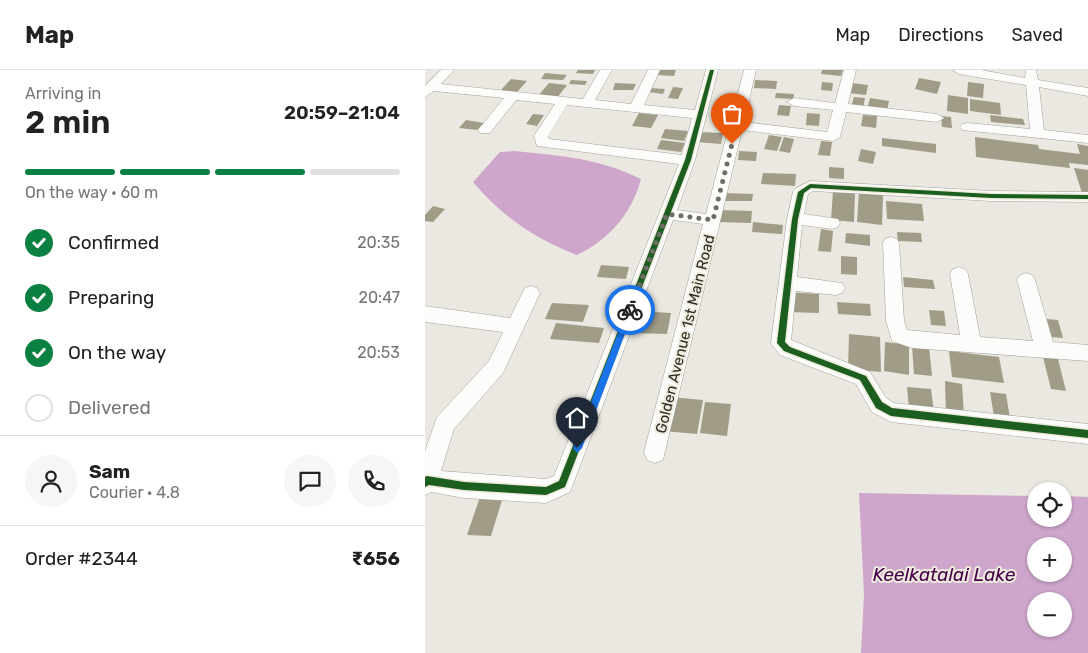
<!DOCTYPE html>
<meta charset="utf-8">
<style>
:root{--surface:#fff;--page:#f6f6f6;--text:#222;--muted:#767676;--line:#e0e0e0;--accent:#0b8043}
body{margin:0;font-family:Rubik,sans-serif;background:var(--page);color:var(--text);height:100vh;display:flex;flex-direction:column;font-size:19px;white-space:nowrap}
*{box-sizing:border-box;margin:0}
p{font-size:16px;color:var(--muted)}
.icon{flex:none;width:28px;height:28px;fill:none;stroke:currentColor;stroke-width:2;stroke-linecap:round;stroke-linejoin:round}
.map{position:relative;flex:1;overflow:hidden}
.panel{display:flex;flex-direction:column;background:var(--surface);width:425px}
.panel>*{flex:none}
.tools{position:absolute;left:602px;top:412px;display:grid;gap:10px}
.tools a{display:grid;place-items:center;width:45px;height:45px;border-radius:50%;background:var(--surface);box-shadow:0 1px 4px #0004;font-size:25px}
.pin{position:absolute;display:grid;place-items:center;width:42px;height:42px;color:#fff;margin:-51px -21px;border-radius:50% 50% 50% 0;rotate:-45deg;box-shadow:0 0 5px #0007}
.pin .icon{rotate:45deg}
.courier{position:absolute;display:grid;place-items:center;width:50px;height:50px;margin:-25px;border:4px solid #1a73e8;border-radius:50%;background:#fff;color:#222;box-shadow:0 1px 6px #0007}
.head em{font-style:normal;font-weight:600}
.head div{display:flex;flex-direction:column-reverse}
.head{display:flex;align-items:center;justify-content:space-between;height:85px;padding:0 25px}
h1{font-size:32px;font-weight:600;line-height:38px}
.bar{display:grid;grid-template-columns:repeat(4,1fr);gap:8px 5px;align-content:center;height:60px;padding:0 25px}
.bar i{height:6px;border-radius:4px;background:var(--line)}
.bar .active{background:var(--accent)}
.bar p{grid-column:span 4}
.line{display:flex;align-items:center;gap:12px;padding:0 25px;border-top:1px solid var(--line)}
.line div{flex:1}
.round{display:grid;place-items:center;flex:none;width:52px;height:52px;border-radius:26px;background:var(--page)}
ol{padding:0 25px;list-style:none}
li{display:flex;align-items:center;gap:15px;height:55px}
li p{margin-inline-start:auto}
li .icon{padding:5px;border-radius:50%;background:var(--accent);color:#fff;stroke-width:4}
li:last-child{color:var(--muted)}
li i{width:28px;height:28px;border:2px solid var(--line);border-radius:50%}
header{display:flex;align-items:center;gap:30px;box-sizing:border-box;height:70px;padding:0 25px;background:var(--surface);border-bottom:1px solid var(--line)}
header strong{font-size:24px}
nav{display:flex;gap:28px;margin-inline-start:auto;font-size:18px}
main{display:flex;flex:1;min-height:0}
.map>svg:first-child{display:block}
.water{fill:#cea6cc;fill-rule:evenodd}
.building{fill:#a09c88}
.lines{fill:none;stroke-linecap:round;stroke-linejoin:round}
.minor-casing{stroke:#a1a09a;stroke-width:1}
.minor{fill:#fcfcfa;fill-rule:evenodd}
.cycleway-casing{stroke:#eeebdc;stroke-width:3}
.cycleway{fill:#1b5e20;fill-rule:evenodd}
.route{fill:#1a73e8}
.done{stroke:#6e6d67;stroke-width:5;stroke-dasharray:0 9}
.labels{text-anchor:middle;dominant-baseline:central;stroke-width:4;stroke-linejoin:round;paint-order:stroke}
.street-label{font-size:15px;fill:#2c2b26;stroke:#eeebdc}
.near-water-label{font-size:19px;font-style:italic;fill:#47004c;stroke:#eeebdc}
</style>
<header>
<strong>Map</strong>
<nav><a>Map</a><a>Directions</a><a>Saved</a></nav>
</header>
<main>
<section class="panel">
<div class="head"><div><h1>2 min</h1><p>Arriving in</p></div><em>20:59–21:04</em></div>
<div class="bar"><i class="active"></i><i class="active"></i><i class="active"></i><i></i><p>On the way · 60 m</p></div>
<ol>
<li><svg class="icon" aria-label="check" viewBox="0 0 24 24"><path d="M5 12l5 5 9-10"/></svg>Confirmed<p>20:35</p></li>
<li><svg class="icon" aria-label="check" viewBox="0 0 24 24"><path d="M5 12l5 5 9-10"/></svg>Preparing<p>20:47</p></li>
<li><svg class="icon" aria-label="check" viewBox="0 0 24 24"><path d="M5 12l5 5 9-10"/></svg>On the way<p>20:53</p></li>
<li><i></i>Delivered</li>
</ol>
<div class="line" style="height:90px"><a class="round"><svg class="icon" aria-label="person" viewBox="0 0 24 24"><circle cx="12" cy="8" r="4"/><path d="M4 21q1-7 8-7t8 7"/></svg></a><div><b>Sam</b><p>Courier · 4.8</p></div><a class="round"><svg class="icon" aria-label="chat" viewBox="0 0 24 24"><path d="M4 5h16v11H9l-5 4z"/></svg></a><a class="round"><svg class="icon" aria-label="phone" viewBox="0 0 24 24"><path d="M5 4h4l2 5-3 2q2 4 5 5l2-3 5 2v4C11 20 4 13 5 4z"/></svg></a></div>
<div class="line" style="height:65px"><div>Order #2344</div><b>₹656</b></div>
</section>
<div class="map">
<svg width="663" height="583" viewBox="0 0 663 583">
<rect width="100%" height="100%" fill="#eae8e0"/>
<path class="water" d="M90,81C137,86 173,88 216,109C207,143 184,170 152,185C112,170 76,146 48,112L75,82Z
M434,423L611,426V449H639V426L663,427V583H436L439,524ZM611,476H639V504H611ZM611,531H639V559H611Z"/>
<path class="building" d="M153,0H170L168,4L151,3Z
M233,0H251L249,6L231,5Z
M397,0H418L416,6L396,4Z
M120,3L142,5L138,10L116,9Z
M494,8L516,12L512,24L490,19Z
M86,9L102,11L92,22L76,20Z
M146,10L162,11L160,15L144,14Z
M330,10L352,11L351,19L329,18Z
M397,12L408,13L407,21L396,20Z
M543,12L559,14L558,28L542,26Z
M124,13L142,15L132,28L113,26Z
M190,13L211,14L208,20H188Z
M426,13L443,15L441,25L424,23Z
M248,17L258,18L253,29L243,28Z
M225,18L240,19L238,24L223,22Z
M351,23L369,24L368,29L350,28Z
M523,25L543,28V44L522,41Z
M429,27L440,28L438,39L426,37Z
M445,28L464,31L462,41L442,39Z
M545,29L575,33L576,45L545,41Z
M354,35L366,36L364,46L352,45Z
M214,43L233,45L226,58L207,56Z
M382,43L395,44L394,56L381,55Z
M108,44L119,45L112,56L101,54Z
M438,45L452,46L451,58L436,56Z
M565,45L598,49L600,55L566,52Z
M516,46L526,47L527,58L517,57Z
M41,50L59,53L52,60L34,58Z
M240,59L263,61L259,71L236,68Z
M274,62L298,63L296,74L272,72Z
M344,65L357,67L352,81L339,79Z
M359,67L369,69L365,83L354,81Z
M550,67L613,75L614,79L655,84L652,74L663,76V95L644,93L645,98L551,87Z
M457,68L511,74V83L457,76Z
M236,70L260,73L256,82L232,79Z
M396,71L407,72L405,86L393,85Z
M436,79L451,82L448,94L433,91Z
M314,81L332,82L331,91L313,90Z
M404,97L419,98V109L404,108Z
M649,98L663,100V123H657Z
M338,103L371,104L370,116L336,114Z
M408,120L430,122L429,152L406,150Z
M434,122L458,125L457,155L432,152Z
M298,123L328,124L327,131H297Z
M461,131L497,134L499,151L462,149Z
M8,136L20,139L8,152L0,151V145Z
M294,140L327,141L326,153L293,152Z
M328,152L358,155L357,164L327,162Z
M396,159L408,161L406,182L393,181Z
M472,162L496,163L497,172L473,171Z
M421,163L445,165V176L420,173Z
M416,186L432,187V205L416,204Z
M176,195L204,197L201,209L172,207Z
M478,207L508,210L510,219L479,217Z
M361,222L394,224V243L361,242Z
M412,232L445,234L446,246L413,244Z
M127,233L164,235L158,252L120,249Z
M504,240L519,241L521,256L506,255Z
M211,241L246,243L242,264L206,263Z
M622,249L633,250L638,268L626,267Z
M131,253L179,258L174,273L125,269Z
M424,264L455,267L456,302L423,299Z
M460,272L484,275V305L459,301Z
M487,276L504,277L507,306L489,304Z
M524,281L574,287L579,313L527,307Z
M618,287L633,289L641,321L626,319Z
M520,311L537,314L539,346L521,344Z
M482,317L506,319L509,342L484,340Z
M565,322L581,324L585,348L569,346Z
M246,327L278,330L272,364L238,361Z
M280,332L306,334L302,366L275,363Z
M55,427H78L66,466L42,465Z"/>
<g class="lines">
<g class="minor-casing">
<path id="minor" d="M16,0H29L16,14L158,29L175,0H187L170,30L206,34L223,0H235L219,35L270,40L281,0H293L270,90L252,140L281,144L319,0H331L319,52L402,62L408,40L369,36L362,32L369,28L410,33L419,0H431L423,34L512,44L519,48L512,52L421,42L415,67L408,71L317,60L238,390L230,393L222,390L219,382L278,154L248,150L145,422L121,433L39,428L6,422L0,425V381L12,347L64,291L78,262L0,252V236L85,248L100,218L106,216L112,218L115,223L78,303L29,359L16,401L121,409L129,406L254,94L112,76L109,66L130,34L91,30L65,63H55L53,60L79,28L9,21L0,27V16ZM142,35L267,48L257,85L124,69L123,66Z
M528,0H556L600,8L601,0H611L613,10L663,18V26L614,17L619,60L663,65V73L537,60L535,57L537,54L542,53L605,59L601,15L534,4Z
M385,111L566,121L663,122V132L566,131L388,121L383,124L379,144L413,149L415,153L413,157L407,159L377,155L372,207L417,213L420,218L417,223L411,225L371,221L366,270L445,302L461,328L469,333L663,354V374L466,352L447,342L431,314L355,285L346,273L362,149L368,122L371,118Z
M466,167L472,169L474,173L479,251L482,260L535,265L525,204L528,199L534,197L540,199L543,204L555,267L608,271L592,210L595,205L601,203L607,205L610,210L628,272L663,275V291L487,278L467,271L461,251L458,173L460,169Z"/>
</g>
<use href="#minor" class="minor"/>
<g class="cycleway-casing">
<path id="cycleway" d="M285,0H289L266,90L140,417L121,425L39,420L4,415L0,417V407L2,406L39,412L121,417L134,411L260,90Z
M385,114L566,124L663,125V129L566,128L386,118L379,123L373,149L360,272L365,277L441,306L457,332L467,338L663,360V368L466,346L451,338L435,310L359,281L352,273L367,149L373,122Z"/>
</g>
<use href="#cycleway" class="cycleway"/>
</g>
<path class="route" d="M205,237L209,240L157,378L152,383L148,378L202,240Z"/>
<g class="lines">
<path class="done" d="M205,240L242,144L288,150L307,74"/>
</g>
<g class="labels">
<g class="street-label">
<text transform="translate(260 264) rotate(-76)">Golden Avenue 1st Main Road</text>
</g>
<g class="near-water-label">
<text x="519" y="504">Keelkatalai Lake</text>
</g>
</g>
</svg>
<div class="tools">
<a><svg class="icon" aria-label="locate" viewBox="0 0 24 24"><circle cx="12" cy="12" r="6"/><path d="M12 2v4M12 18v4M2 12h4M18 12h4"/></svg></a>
<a>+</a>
<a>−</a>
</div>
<div class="pin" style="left:307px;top:74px;background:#ea580c"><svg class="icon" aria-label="bag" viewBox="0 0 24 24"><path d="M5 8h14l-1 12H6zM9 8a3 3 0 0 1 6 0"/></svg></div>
<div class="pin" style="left:152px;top:378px;background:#1f2937"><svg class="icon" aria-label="home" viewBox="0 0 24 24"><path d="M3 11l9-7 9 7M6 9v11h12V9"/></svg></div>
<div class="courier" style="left:205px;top:240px"><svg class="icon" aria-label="bike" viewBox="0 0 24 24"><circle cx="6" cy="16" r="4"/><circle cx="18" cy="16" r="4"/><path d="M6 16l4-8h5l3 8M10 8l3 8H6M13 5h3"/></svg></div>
</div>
</main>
